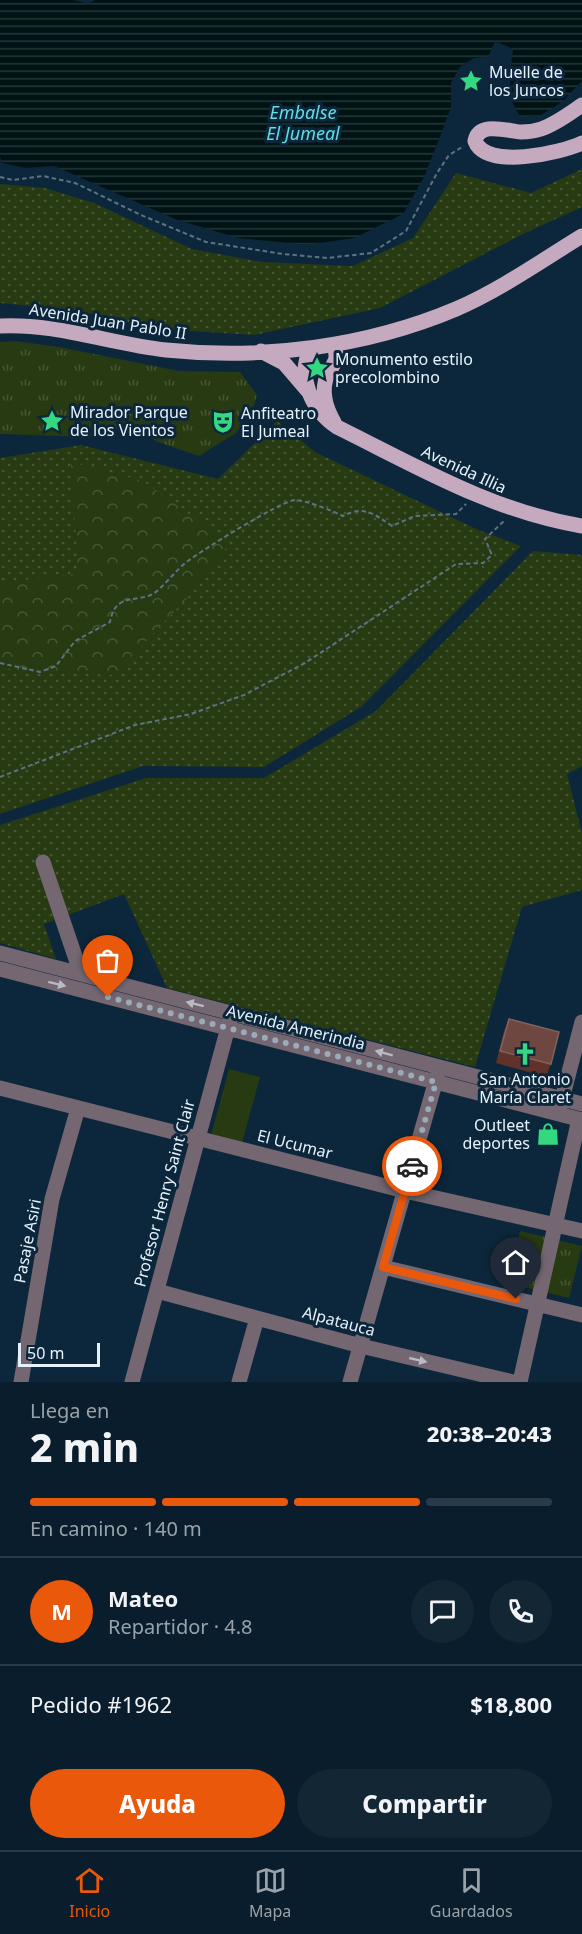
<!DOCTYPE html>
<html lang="es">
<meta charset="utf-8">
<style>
:root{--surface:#091d2c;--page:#122634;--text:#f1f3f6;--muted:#99a2a9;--line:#293b48;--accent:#ea580c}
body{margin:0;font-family:"Noto Sans",sans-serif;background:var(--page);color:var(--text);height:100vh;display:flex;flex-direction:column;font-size:22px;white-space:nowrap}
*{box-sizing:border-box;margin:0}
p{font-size:20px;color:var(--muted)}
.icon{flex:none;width:33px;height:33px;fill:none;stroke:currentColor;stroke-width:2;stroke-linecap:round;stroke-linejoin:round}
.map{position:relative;height:1382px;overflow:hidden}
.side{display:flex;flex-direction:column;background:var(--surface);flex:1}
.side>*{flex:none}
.scale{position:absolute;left:18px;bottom:15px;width:82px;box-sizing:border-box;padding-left:6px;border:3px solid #e5f2fc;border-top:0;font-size:16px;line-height:21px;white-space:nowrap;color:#e5f2fc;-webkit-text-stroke:4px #0c273b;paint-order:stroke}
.pin{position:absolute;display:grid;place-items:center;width:51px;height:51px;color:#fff;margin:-62px -26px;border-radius:50% 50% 50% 0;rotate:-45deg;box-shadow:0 0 6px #0007}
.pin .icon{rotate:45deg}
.courier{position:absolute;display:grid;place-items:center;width:60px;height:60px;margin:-30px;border:4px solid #ea580c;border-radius:50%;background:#fff;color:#222;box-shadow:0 2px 8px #0007}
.summary em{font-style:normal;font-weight:800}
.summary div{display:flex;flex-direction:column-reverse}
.summary{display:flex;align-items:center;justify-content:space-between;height:102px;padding:0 30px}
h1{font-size:39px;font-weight:800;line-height:45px}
.bar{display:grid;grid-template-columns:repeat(4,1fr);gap:9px 6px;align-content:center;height:72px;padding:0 30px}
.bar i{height:8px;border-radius:4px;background:var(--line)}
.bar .current{background:var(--accent)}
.bar p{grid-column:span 4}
.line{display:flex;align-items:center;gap:15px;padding:0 30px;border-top:2px solid var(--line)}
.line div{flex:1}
.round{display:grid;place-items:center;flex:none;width:63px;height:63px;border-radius:32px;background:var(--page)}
.primary-button{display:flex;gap:12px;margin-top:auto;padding:12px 30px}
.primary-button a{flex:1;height:69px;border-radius:36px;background:var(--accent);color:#fff;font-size:24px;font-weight:800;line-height:69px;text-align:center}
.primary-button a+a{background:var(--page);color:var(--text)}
.menu{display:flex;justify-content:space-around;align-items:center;height:84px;border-top:2px solid var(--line);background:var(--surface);font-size:16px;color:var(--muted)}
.menu a{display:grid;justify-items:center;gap:3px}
.menu .current{color:var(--accent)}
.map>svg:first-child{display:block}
.grass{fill:url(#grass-dots)}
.forest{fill:url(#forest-crowns)}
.park{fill:url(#park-tufts)}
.garden{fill:#273a12}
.water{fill:url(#water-rules)}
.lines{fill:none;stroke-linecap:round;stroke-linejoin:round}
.path{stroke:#5d7383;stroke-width:2;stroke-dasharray:4.5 3;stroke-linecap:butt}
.minor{stroke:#746771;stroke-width:15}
.major{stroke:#c4a9bf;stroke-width:15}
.wall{fill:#603229}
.building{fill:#6e4740;stroke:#81625d;stroke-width:1.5}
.oneway{fill:#b8bac4}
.done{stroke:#99abb8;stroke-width:6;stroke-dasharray:0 10.8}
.route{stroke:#ea580c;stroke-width:8}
.labels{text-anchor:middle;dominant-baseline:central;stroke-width:6;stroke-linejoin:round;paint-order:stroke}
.poi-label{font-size:16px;fill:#e5f2fc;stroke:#0c273b;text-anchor:start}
.street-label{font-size:16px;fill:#e5f2fc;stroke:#0c273b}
.water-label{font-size:18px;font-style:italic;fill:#64dce1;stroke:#0c273b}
</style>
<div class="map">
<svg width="582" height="1382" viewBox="0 0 582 1382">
<defs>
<pattern id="grass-dots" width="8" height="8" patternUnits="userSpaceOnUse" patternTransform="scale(1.5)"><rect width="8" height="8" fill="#273a12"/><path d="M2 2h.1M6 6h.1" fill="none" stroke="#465735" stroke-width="1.8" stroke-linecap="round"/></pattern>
<pattern id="forest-crowns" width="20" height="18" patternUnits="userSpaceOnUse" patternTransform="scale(1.5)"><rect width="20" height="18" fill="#273a12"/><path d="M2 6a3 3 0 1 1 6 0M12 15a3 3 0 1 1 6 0" fill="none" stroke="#465735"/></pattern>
<pattern id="park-tufts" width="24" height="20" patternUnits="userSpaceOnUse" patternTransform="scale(1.5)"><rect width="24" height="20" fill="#273a12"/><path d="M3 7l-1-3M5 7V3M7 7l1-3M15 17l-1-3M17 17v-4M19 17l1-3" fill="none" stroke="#465735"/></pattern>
<pattern id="water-rules" width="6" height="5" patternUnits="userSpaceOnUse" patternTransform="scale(1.5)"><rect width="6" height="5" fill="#001314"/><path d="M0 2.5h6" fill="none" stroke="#253637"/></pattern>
</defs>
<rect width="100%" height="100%" fill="#0c273b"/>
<path class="grass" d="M582,169V207L523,234L380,308L254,335L159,329L73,310L0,303V184L45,188L94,203L192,249L262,262L353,266L413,238L456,173L531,193Z
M277,421L315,452L476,529L521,546L361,707L264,767L143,766L0,814V458L81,445L218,479Z
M533,551L582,555V766L567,774L582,833V890L522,907L475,1067L167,988L124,894L44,924L56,959L0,943V825L146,778H264L376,711Z"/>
<path class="forest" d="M71,462L143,481L230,543L188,597L114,675L0,669V580L4,582L78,574Z"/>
<path class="park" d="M15,341L59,347L179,371L240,372L257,395L254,405L236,433L199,456L158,442L128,425L93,437L0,434V342Z
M520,1231L582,1246L569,1298L507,1283Z"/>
<path class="garden" d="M229,1069L260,1077L242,1143L211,1135Z"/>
<path class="water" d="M0,0H74L88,4L95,0H582V81L562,102L541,115L520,117L510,98V74L513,49L495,41L488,57L474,58L460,67L451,83V107L440,137L423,179L403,214L354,238L307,245L238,238L175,219L54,166L26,168L2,163L0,157Z"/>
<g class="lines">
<path class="path" d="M0,177L13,180L43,176L75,183L141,215L206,242L283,254L327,258L371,253L406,231L437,173L449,155L464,146
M0,663L40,672L56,666L75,641L110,622C115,594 133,602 151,595C163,589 176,569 188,561C204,549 279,502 295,500C305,500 333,511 343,516C364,505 374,514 392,526L415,516L456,514L466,504
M0,777L135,725L191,714L244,695L305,663L456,564L483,563L492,555L485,539L505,520"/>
<path class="minor" d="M43,862L81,974
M0,953L582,1104
M0,969L582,1120
M0,1088L405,1191L582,1231
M560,1107L582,1022
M383,1267L582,1315
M157,1291L361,1346L513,1382
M21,1382L52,1199L78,1108
M132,1382L230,1020
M239,1382L257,1318
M350,1382L438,1073
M520,1382L579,1119"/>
<path class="major" d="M582,105C569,114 556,124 541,129C535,131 527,132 521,132C507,131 479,121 475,141C486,170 561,153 582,143
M0,326C56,323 111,344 166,350C263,360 366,347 456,309C500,290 541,261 582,236
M334,345C338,359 336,360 329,372C320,388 325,407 334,422
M311,348C296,377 312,410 337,427C418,467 492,511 582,526
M261,351L284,363L308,391"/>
</g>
<path class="wall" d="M509,1019L551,1064L546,1077L496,1063L504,1031Z"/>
<path class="building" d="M509,1019L559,1032L551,1064L500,1051Z"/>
<defs><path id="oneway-solid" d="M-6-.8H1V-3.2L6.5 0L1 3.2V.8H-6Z" transform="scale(1.5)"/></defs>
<g class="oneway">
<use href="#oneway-solid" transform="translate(57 984) rotate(14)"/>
<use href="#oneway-solid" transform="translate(195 1004) rotate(-166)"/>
<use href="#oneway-solid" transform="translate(384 1053) rotate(-165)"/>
<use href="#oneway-solid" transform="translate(418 1360) rotate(13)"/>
</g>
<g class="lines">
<path class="done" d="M108,997L436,1082L412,1166"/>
<path class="route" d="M412,1166L383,1267L516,1299"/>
</g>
<defs>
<g id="sight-bare" transform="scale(1.8)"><path d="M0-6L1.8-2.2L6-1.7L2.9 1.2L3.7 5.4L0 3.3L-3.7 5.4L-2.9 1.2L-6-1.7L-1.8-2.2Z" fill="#34d881" stroke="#0c273b" stroke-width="2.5" paint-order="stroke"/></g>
<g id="theatre-bare" transform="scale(1.8)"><path d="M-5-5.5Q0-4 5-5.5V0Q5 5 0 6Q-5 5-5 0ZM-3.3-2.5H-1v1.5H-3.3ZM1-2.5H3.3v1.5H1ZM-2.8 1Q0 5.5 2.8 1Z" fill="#34d881" stroke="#0c273b" stroke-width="2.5" paint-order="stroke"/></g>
<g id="church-bare" transform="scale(1.8)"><path d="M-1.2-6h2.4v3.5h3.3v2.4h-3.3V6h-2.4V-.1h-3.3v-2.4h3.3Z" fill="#34d881" stroke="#0c273b" stroke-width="2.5" paint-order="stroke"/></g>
<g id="shop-bare" transform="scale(1.8)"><path d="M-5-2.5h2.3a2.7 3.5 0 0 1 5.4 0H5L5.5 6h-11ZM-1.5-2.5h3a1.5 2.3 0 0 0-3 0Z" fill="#34d881" stroke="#0c273b" stroke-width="2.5" paint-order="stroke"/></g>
</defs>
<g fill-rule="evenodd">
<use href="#sight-bare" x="471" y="81"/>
<use href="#sight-bare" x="317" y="368"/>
<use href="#sight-bare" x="52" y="421"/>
<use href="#theatre-bare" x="223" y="422"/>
<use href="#church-bare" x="525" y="1054"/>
<use href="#shop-bare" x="548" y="1134"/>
</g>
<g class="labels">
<g class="poi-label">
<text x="489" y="72">Muelle de<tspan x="489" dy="18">los Juncos</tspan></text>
<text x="335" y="359">Monumento estilo<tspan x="335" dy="18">precolombino</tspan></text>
<text x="70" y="412">Mirador Parque<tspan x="70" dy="18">de los Vientos</tspan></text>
<text x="241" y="413">Anfiteatro<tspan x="241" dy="18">El Jumeal</tspan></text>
<text x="525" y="1079" text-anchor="middle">San Antonio<tspan x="525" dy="18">María Claret</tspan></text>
<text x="530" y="1125" text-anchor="end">Outleet<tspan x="530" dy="18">deportes</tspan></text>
</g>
<g class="street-label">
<text transform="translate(108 321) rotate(9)">Avenida Juan Pablo II</text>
<text transform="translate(464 469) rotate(25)">Avenida Illia</text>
<text transform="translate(296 1027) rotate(14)">Avenida Amerindia</text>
<text transform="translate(295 1144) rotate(14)">El Ucumar</text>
<text transform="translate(164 1193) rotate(-75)">Profesor Henry Saint Clair</text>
<text transform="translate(27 1241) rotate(-79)">Pasaje Asiri</text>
<text transform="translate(339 1321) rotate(15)">Alpatauca</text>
</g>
<g class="water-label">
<text x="303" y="112">Embalse<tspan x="303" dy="21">El Jumeal</tspan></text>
</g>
</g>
</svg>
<div class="scale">50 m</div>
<div class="pin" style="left:108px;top:997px;background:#ea580c"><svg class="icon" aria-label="bag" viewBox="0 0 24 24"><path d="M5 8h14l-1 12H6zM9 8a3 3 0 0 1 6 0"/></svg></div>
<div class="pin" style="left:516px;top:1299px;background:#1f2937"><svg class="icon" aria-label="home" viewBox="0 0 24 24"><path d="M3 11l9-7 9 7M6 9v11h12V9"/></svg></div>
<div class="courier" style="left:412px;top:1166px"><svg class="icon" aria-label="car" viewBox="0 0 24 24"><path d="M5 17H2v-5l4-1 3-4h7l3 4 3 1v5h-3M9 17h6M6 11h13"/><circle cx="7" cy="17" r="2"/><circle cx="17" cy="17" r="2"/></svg></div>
</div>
<section class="side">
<div class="summary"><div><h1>2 min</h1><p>Llega en</p></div><em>20:38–20:43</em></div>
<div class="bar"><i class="current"></i><i class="current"></i><i class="current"></i><i></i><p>En camino · 140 m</p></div>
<div class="line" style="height:108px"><b class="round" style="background:var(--accent);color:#fff">M</b><div><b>Mateo</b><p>Repartidor · 4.8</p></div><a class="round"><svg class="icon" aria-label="chat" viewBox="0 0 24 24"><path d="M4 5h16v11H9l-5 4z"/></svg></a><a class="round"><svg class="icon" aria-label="phone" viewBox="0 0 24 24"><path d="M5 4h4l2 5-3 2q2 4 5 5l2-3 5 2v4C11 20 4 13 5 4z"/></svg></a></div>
<div class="line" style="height:78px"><div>Pedido #1962</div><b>$18,800</b></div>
<div class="primary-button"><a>Ayuda</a><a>Compartir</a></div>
</section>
<nav class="menu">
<a class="current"><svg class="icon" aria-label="home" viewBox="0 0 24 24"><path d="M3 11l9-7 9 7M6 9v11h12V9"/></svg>Inicio</a>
<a><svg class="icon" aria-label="map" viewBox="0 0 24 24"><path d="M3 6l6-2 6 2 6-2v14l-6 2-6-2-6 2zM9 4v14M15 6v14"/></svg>Mapa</a>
<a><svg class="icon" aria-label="saved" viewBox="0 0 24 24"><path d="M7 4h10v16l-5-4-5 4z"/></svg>Guardados</a>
</nav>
